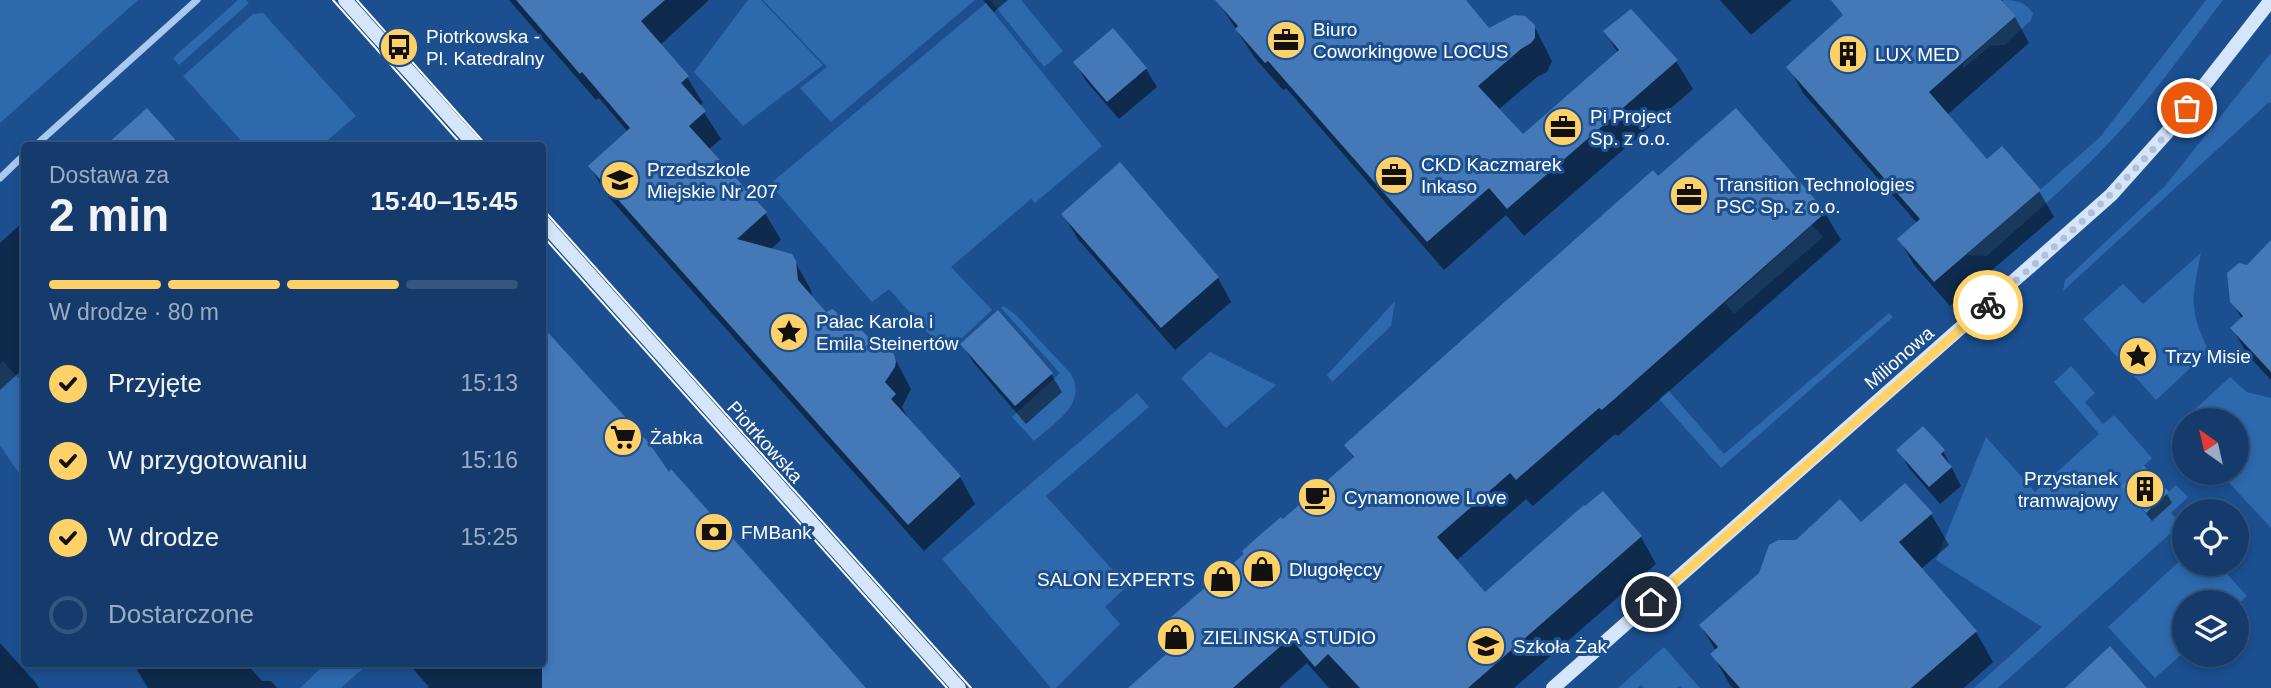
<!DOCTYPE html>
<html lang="pl">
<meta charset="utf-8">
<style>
:root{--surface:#143b6b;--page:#1d4271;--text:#f1f3f6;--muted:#9dadc1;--line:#33557e;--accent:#ffd166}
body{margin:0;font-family:Arial,sans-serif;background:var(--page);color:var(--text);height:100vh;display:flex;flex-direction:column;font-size:26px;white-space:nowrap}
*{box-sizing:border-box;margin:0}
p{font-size:23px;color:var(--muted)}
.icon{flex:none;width:38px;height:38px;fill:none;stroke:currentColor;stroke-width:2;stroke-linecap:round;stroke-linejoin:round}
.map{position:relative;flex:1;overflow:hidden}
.drawer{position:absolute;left:21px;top:142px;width:525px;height:525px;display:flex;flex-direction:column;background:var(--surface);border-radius:7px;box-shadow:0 4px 10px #0003,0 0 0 2px var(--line)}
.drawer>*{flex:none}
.needle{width:46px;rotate:326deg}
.fabs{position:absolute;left:2172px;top:408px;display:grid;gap:14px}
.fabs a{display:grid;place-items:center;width:77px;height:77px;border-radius:50%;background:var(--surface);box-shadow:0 4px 10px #0003,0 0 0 2px var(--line);font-size:35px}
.pin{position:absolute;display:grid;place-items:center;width:60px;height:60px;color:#fff;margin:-30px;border:4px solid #fff;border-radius:50%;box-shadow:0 2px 7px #0007}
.courier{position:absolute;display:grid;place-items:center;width:70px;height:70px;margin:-35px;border:5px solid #ffd166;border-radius:50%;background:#fff;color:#222;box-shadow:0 2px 9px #0007}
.head em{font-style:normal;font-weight:700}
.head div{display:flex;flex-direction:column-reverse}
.head{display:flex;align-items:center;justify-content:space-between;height:119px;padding:0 28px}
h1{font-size:46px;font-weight:700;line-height:52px}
.bar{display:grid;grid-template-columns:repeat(4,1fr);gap:10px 7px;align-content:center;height:84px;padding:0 28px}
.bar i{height:9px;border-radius:5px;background:var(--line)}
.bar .selected{background:var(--accent)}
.bar p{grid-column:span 4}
ol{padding:0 28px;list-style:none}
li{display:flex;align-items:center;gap:21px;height:77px}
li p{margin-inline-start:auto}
li .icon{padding:7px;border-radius:50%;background:var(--accent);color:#111;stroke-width:4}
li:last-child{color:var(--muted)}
li i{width:38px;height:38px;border:4px solid var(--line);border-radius:50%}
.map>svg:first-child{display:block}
.green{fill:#2e69ad}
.shadow{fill:#0007}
.building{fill:#4478b7}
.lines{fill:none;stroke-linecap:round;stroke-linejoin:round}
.street{stroke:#a9c9ee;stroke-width:7}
.secondary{stroke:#d6e6fa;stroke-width:14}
.tram{stroke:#fff;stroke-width:2}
.done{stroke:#afc1d8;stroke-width:7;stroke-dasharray:0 12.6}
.route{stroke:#ffd166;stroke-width:9}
.labels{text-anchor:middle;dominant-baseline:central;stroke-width:6;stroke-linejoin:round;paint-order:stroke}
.poi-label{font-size:19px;fill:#fff;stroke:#1b4f8f;text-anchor:start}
.street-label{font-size:19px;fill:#fff;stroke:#1b4f8f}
</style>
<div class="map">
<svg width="2271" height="688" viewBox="0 0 2271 688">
<rect width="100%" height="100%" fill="#1b4f8f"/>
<path class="green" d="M0,0H138L0,123Z
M238,0H246L249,3L179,65L173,58Z
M748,0H761L823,65L743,126L694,72Z
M763,0H975L831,122L800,88L827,67Z
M990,0H1021L1063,51L1044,67Z
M2001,0C2015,0 2024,1 2033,13L2031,20L2010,40L2004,45L1990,46L1964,68L1962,65L2016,16Z
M2206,0H2223C2185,50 2149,102 2105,147C2068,185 2027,220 1987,256L1966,255L2100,137Z
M986,3L1102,146L1035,203L1031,199L951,267L992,310L946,353L889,289L872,302L770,184Z
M263,13L356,116L322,145H245L183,76L253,14Z
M2271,53V103L2269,102L2063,291L2065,280L2165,186Z
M1812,225L1823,237L1734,314L1725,303Z
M2201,253C2192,298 2188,309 2209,351L2156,400L2083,319L2123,284L2143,304Z
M1395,301L1391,326L1332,382L1327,375Z
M1004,306L1016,315L1071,374C1088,404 1054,423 1034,441L1012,417L1060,373L1001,308Z
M1889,313L1893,317L1721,468L1659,399L1668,390L1724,454Z
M1210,352L1276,385L1226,428L1181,378Z
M3,361L24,384V480L0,446V364Z
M2071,366L2095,393L2085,402L2103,424L2114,415L2152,458L2122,487L2146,513L2176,485L2188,497L2171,513L2181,524L1998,688H1974L2042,627L1936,560L1986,437L2035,492L2099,434L2054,382Z
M2230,377L2247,392L2271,398V528L2220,473L2236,472V420H2184V431L2178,425Z
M1137,393L1149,407L1046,496L1127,586L1105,607L1120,624L1056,688H1051L942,559Z
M2184,557V564H2218L2247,596L2237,605L2236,602H2184V652L2155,678L2108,627Z
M1664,647L1700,688H1682L1680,686L1677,688H1644L1641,685L1637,688H1618Z
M326,663H369L341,688H300Z"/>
<path class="shadow" d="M509,0H709L660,45L687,77L703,103L700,106L721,139L708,150L765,213L781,240L770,250L795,262L811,290L812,299L825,314L869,341L891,351L911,389L902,407L910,422L960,477L975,504L924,551L605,193L590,166L628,132L599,98L596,100Z
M983,0H1008L994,12Z
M1217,0H1463L1488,30L1534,26L1552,61L1547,72L1537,77L1498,110L1523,137L1618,53L1605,32L1676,61L1693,89L1524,236L1506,215L1444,270L1286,88L1283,90L1254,57Z
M1720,0H1792L1751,35Z
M1855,0H2003L2001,2L2015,17L2029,43L1947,115L1987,162L2039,191L2054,217L1950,306L1914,265L1899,239L1917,223L1803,93L1789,67L1845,15Z
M1075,62L1146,69L1157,87L1119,119L1086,81Z
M1736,111L1825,213L1841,240L1618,436L1615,434L1533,506L1526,499L1456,561L1485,595L1641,537L1656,564L1514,688H1329L1307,663L1279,688H1131L1173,651L1166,640L1178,628L1172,618L1354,459L1346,445Z
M1063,214L1218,278L1231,302L1175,350L1077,238Z
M24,221V368L0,390V243Z
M2271,243V380L2247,354L2232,328L2242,319L2232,302L2248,267Z
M962,344L1051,374L1062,392L1026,424L973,362Z
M1899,450L1943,451L1961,486L1940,504L1909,468Z
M668,475L863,688H427L429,687L408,663H542Z
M2124,487L2167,494L2172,503L2152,521Z
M1931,514L1949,545L1921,569L1976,632L1993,662L1964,688H1733L1730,685L1713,655L1716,651L1701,626L1796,542L1861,524Z
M0,643L35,682L39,688H0Z
M146,663H246L262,681H271L277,688H148L137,670Z"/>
<path class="building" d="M516,0H665L641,21L689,76L681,83L706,111L689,126L767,212L737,239L792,254L796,261L798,280L826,312L833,309L849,326L856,324L870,339L892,349L896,361L895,367L885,382L896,394L891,399L961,476L908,525L588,166L630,128L582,72L580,74Z
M1215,0H1466L1489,28L1514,15L1525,16L1535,25V38L1531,43L1521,49L1478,86L1523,134L1619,50L1603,31L1631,9L1678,60L1507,209L1489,188L1427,242L1268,61L1265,63L1235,29L1238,26Z
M1831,0H2001L2016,16L1929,92L1987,159L2002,146L2041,190L1934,282L1897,239L1920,219L1786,67L1843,15Z
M1113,28L1147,68L1107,102L1073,62Z
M147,108L180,145H106Z
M1736,108L1826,212L1602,410L1599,408L1516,480L1510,473L1437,537L1485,592L1584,505L1585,506L1603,491L1642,536L1468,688H1360L1328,654L1315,667L1290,638L1233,688H1128L1172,649L1164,639L1178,626L1170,618L1244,554L1242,551L1261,534L1281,517L1283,519L1354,457L1344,445L1653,170L1658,176Z
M1120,162L1219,277L1161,328L1061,214Z
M2271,240V372L2230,328L2243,316L2230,302L2227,273L2239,263L2247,265Z
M998,310L1053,373L1015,406L960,344Z
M542,326L649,443L669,472L671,469L866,688H542Z
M1923,426L1945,450L1941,454L1952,467L1929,487L1896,450Z
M2144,466L2169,492L2146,513L2121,486Z
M1905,483L1933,513L1899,542L1977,631L1911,688H1740L1710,654L1718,647L1699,625L1759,573L1769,545L1778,540H1796L1840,499L1861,522Z
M2110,646L2147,688H2065Z"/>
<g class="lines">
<path class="street" d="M36,145L197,0
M0,178L24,155"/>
<path class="secondary" d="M345,0L475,145
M542,221L959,688
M1553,688L2111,195L2170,129L2271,0"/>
<path class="tram" d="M333,0L462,145
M357,0L486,145
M542,208L971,688
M542,235L947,688"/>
</g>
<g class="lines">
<path class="done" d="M1988,305C2059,243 2130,183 2187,108"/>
<path class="route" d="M1651,602L1988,305"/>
</g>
<defs>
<g id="office-disc" transform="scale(2.0125)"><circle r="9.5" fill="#ffd166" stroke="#1b4f8f"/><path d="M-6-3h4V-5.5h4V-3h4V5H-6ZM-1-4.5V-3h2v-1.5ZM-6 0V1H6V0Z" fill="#111"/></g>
<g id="bus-disc" transform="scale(2.0125)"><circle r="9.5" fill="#ffd166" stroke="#1b4f8f"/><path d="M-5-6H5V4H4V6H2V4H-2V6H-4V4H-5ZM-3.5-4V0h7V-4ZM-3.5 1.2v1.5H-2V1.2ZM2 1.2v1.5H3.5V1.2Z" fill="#111"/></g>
<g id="building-disc" transform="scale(2.0125)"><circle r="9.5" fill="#ffd166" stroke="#1b4f8f"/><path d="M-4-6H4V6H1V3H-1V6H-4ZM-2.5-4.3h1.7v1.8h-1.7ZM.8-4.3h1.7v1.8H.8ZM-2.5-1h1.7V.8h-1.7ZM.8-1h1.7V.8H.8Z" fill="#111"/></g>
<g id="school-disc" transform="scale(2.0125)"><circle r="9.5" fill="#ffd166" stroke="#1b4f8f"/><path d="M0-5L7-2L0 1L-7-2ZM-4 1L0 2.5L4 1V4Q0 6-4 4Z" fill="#111"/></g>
<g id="sight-disc" transform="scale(2.0125)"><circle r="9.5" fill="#ffd166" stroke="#1b4f8f"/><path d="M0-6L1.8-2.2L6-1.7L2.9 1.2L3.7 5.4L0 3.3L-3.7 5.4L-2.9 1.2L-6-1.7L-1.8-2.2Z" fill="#111"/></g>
<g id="supermarket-disc" transform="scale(2.0125)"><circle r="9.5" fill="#ffd166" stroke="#1b4f8f"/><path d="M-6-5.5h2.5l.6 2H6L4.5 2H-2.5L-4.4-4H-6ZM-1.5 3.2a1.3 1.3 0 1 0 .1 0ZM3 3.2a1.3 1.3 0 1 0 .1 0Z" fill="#111"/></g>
<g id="cafe-disc" transform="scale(2.0125)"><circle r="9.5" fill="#ffd166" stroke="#1b4f8f"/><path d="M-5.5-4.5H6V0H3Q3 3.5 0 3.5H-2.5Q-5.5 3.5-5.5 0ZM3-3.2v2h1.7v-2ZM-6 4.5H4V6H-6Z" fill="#111"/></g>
<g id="bank-disc" transform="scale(2.0125)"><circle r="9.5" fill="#ffd166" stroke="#1b4f8f"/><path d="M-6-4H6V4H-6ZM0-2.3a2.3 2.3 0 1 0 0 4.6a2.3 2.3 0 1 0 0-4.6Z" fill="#111"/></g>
<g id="shop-disc" transform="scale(2.0125)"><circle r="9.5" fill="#ffd166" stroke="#1b4f8f"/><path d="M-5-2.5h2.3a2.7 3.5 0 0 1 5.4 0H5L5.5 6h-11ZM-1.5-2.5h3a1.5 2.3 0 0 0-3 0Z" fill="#111"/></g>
</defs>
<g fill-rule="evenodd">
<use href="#office-disc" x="1286" y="40"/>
<use href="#bus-disc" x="399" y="47"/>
<use href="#building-disc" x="1848" y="54"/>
<use href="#office-disc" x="1563" y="127"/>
<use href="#office-disc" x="1394" y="175"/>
<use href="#school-disc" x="620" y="180"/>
<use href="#office-disc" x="1689" y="195"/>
<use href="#sight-disc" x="789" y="332"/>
<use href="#sight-disc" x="2138" y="356"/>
<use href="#supermarket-disc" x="623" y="437"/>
<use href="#building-disc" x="2145" y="489"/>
<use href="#cafe-disc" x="1317" y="497"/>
<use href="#bank-disc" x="714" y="532"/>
<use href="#shop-disc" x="1262" y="569"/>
<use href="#shop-disc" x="1222" y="579"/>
<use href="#shop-disc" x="1176" y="637"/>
<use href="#school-disc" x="1486" y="646"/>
</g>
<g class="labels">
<g class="poi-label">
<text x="1313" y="29">Biuro<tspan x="1313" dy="22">Coworkingowe LOCUS</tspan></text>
<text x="426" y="36">Piotrkowska -<tspan x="426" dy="22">Pl. Katedralny</tspan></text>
<text x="1875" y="54">LUX MED</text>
<text x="1590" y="116">Pi Project<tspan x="1590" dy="22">Sp. z o.o.</tspan></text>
<text x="1421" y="164">CKD Kaczmarek<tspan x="1421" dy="22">Inkaso</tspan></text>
<text x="647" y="169">Przedszkole<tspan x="647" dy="22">Miejskie Nr 207</tspan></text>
<text x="1716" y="184">Transition Technologies<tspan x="1716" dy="22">PSC Sp. z o.o.</tspan></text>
<text x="816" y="321">Pałac Karola i<tspan x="816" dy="22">Emila Steinertów</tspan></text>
<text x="2165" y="356">Trzy Misie</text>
<text x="650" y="437">Żabka</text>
<text x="2118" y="478" text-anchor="end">Przystanek<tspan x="2118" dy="22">tramwajowy</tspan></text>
<text x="1344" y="497">Cynamonowe Love</text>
<text x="741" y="532">FMBank</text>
<text x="1289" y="569">Dlugołęccy</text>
<text x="1195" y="579" text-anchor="end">SALON EXPERTS</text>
<text x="1203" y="637">ZIELINSKA STUDIO</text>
<text x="1513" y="646">Szkoła Żak</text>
</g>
<g class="street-label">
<text transform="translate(1899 358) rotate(-41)">Milionowa</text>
<text transform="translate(765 442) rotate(48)">Piotrkowska</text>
</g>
</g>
</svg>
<div class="fabs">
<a><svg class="needle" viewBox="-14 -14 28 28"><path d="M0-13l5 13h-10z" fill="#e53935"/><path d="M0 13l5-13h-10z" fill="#9dadc1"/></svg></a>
<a><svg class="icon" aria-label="locate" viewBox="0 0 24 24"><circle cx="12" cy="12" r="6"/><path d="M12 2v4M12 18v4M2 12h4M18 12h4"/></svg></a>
<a><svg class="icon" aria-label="layers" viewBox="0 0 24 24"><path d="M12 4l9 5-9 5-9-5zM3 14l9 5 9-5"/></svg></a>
</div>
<div class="pin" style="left:2187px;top:108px;background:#ea580c"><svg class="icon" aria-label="bag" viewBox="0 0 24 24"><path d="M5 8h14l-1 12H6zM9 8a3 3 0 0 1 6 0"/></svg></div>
<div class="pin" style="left:1651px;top:602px;background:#1f2937"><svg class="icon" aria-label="home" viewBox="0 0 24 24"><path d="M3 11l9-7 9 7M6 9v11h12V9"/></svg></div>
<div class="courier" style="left:1988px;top:305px"><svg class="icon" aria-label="bike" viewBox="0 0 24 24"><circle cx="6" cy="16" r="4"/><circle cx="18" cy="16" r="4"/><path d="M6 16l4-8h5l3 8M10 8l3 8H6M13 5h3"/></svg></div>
<section class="drawer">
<div class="head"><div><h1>2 min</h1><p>Dostawa za</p></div><em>15:40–15:45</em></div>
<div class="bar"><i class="selected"></i><i class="selected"></i><i class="selected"></i><i></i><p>W drodze · 80 m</p></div>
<ol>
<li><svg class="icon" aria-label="check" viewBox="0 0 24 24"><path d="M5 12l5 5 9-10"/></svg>Przyjęte<p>15:13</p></li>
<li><svg class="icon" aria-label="check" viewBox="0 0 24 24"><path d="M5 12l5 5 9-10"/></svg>W przygotowaniu<p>15:16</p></li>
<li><svg class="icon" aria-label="check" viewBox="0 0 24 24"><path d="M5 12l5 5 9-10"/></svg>W drodze<p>15:25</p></li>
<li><i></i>Dostarczone</li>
</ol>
</section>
</div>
